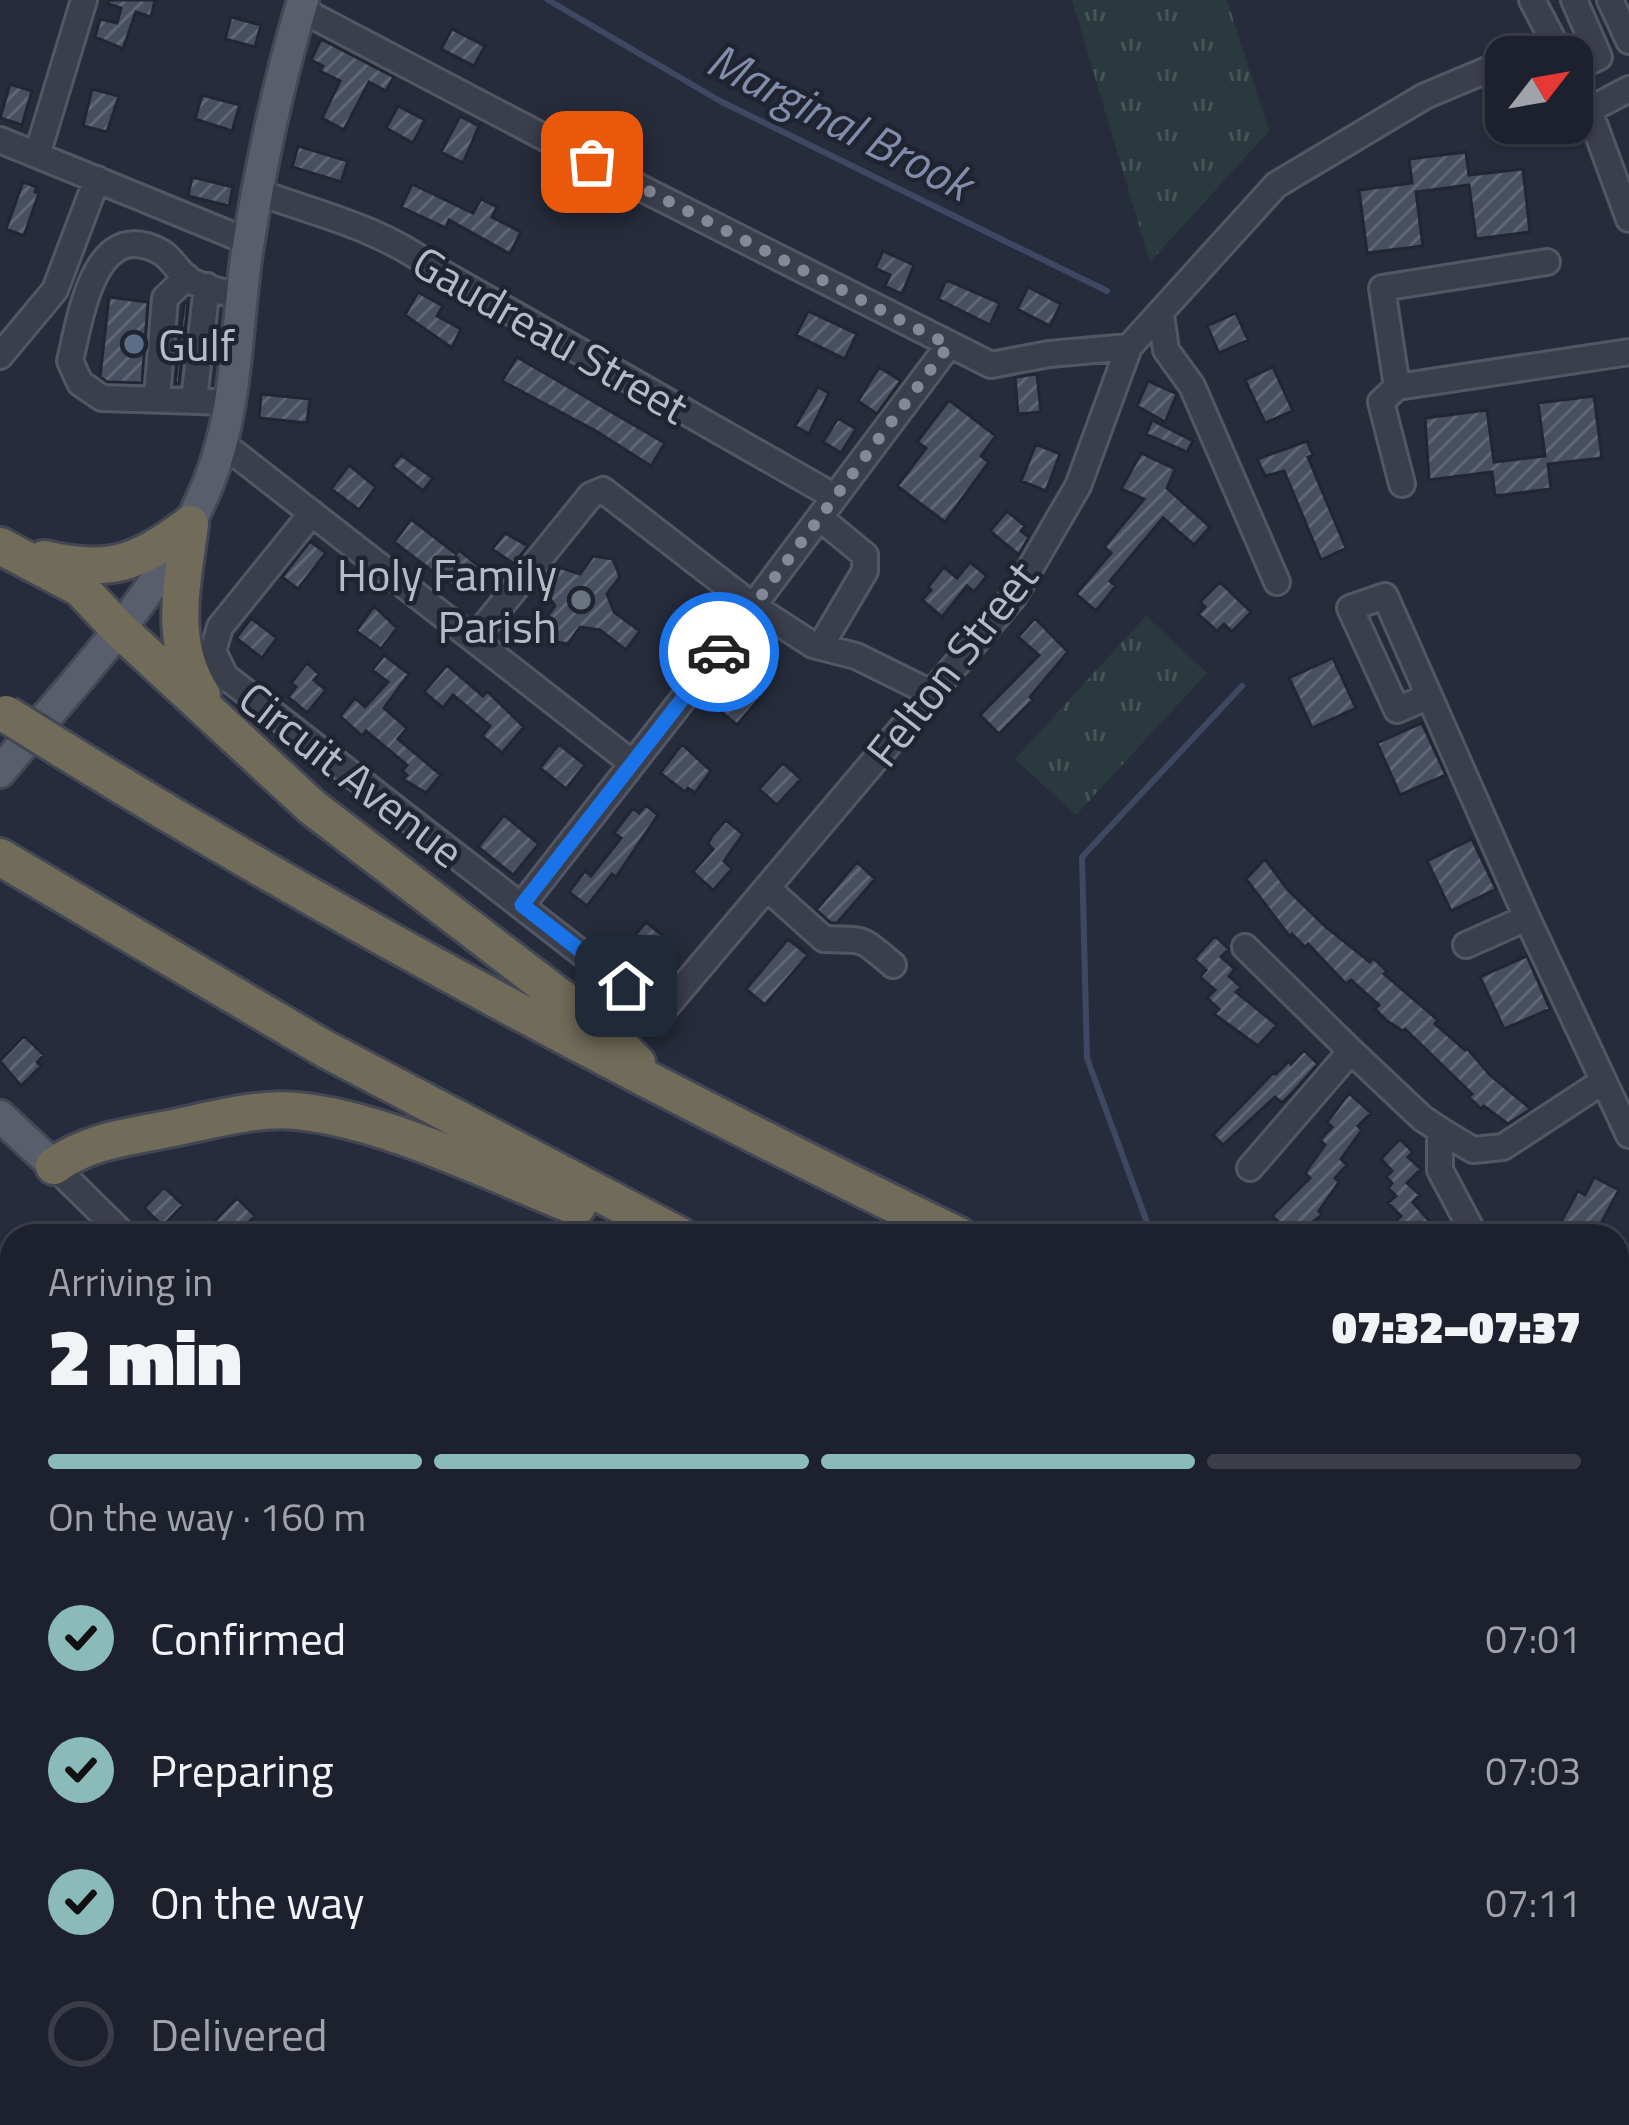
<!DOCTYPE html>
<meta charset="utf-8">
<style>
:root{--surface:#1d212d;--page:#252935;--text:#f1f3f6;--muted:#a0a3aa;--line:#3b3e49;--accent:#8bbbb9}
body{margin:0;font-family:"Titillium Web",sans-serif;background:var(--page);color:var(--text);height:100vh;display:flex;flex-direction:column;font-size:45px;white-space:nowrap}
*{box-sizing:border-box;margin:0}
p{font-size:39px;color:var(--muted)}
.icon{flex:none;width:66px;height:66px;fill:none;stroke:currentColor;stroke-width:2;stroke-linecap:round;stroke-linejoin:round}
.map{position:relative;flex:1;overflow:hidden}
.panel{position:absolute;left:0px;top:1224px;width:1629px;height:903px;display:flex;flex-direction:column;background:var(--surface);border-radius:36px 36px 0 0;box-shadow:0 3px 9px #0004,0 0 0 3px var(--line)}
.panel>*{flex:none}
.needle{width:78px;rotate:59deg}
.controls{position:absolute;left:1485px;top:36px;display:grid;gap:24px}
.controls a{display:grid;place-items:center;width:108px;height:108px;border-radius:24px;background:var(--surface);box-shadow:0 3px 9px #0004,0 0 0 3px var(--line);font-size:60px}
.pin{position:absolute;display:grid;place-items:center;width:102px;height:102px;color:#fff;margin:-51px;border-radius:24px;box-shadow:0 6px 18px #0006}
.courier{position:absolute;display:grid;place-items:center;width:120px;height:120px;margin:-60px;border:9px solid #1a73e8;border-radius:50%;background:#fff;color:#222;box-shadow:0 3px 15px #0007}
.headline em{font-style:normal;font-weight:800}
.headline div{display:flex;flex-direction:column-reverse}
.headline{display:flex;align-items:center;justify-content:space-between;height:204px;padding:0 48px}
h1{font-size:78px;font-weight:800;line-height:90px}
.bar{display:grid;grid-template-columns:repeat(4,1fr);gap:18px 12px;align-content:center;height:144px;padding:0 48px}
.bar i{height:15px;border-radius:9px;background:var(--line)}
.bar .current{background:var(--accent)}
.bar p{grid-column:span 4}
ol{padding:0 48px;list-style:none}
li{display:flex;align-items:center;gap:36px;height:132px}
li p{margin-inline-start:auto}
li .icon{padding:12px;border-radius:50%;background:var(--accent);color:#111;stroke-width:4}
li:last-child{color:var(--muted)}
li i{width:66px;height:66px;border:6px solid var(--line);border-radius:50%}
.map>svg:first-child{display:block}
.grass{fill:url(#grass-tufts)}
.lines{fill:none;stroke-linecap:round;stroke-linejoin:round}
.stream{stroke:#3f4863;stroke-width:6}
.building{fill:url(#building-hatch);stroke:#222633;stroke-width:3}
.minor-casing{stroke:#535764;stroke-width:30}
.major-casing{stroke:#444855;stroke-width:36}
.highway-casing{stroke:#434754;stroke-width:42}
.minor{stroke:#3b3f4c;stroke-width:24}
.major{stroke:#595e6c;stroke-width:30}
.highway{stroke:#716c59;stroke-width:36}
.highway-bridge-casing{stroke:#434754;stroke-width:42;stroke-linecap:butt}
.highway-bridge{stroke:#716c59;stroke-width:36}
.done{stroke:#858896;stroke-width:12;stroke-dasharray:0 21.6}
.route{stroke:#1a73e8;stroke-width:15}
.service-dot{fill:#5c6f8a;stroke:#202431;stroke-width:4.5}
.worship-dot{fill:#6b7280;stroke:#202431;stroke-width:4.5}
.labels{text-anchor:middle;dominant-baseline:central;stroke-width:9;stroke-linejoin:round;paint-order:stroke}
.street-label{font-size:45px;fill:#b7bac7;stroke:#202431}
.poi-label{font-size:45px;fill:#b7bac7;stroke:#202431;text-anchor:start}
.water-label{font-size:48px;font-style:italic;fill:#828dab;stroke:#202431}
</style>
<div class="map">
<svg width="1629" height="2125" viewBox="0 0 1629 2125">
<defs>
<pattern id="grass-tufts" width="24" height="20" patternUnits="userSpaceOnUse" patternTransform="scale(3)"><rect width="24" height="20" fill="#2a393e"/><path d="M3 7l-1-3M5 7V3M7 7l1-3M15 17l-1-3M17 17v-4M19 17l1-3" fill="none" stroke="#475458"/></pattern>
<pattern id="building-hatch" width="6" height="6" patternUnits="userSpaceOnUse" patternTransform="scale(3)"><rect width="6" height="6" fill="#484f60"/><path d="M-1 1l2-2M0 6l6-6M5 7l2-2" fill="none" stroke="#606675"/></pattern>
</defs>
<rect width="100%" height="100%" fill="#272c3c"/>
<path class="grass" d="M1072,0H1227L1269,131L1150,262Z
M1146,616L1207,673L1076,815L1015,759Z
M1164,2115H1453L1451,2125H1175Z"/>
<g class="lines">
<path class="stream" d="M548,0L720,101L1107,291
M1152,1236L1087,1058L1082,857L1242,686
M754,2125L767,2115"/>
</g>
<path class="building" d="M109,0H155L151,17L136,12L123,49L95,37L100,19L117,23L121,8L108,4Z
M231,17L261,25L255,47L225,39Z
M452,29L485,46L474,66L441,49Z
M321,39L394,77L386,91L369,82L344,130L322,118L340,81L320,71L323,66L311,60Z
M10,84L32,91L22,125L0,118Z
M92,89L119,96L107,132L83,126Z
M202,95L240,105L232,131L195,119Z
M398,106L425,120L413,143L386,128Z
M460,116L479,126L463,163L441,152Z
M298,146L348,161L341,182L292,167Z
M1466,152L1469,175L1523,169L1530,232L1476,239L1469,185L1416,192L1423,246L1367,253L1359,190L1412,183L1409,159Z
M192,177L233,187L229,206L188,196Z
M23,182L37,187L35,192L39,193L24,236L6,229Z
M412,184L473,213L481,199L497,207L492,217L521,232L510,254L449,220L446,228L401,207Z
M883,251L914,265L902,294L885,286L890,275L875,268Z
M949,281L1000,303L990,325L938,299L945,282Z
M1028,287L1061,304L1050,326L1017,309Z
M418,292L443,306L437,316L461,329L452,348L405,315Z
M109,297L148,302L142,383L107,382L100,377Z
M184,303H188L179,383H175Z
M808,311L857,334L845,359L796,335Z
M1236,313L1248,340L1219,353L1207,326Z
M517,357L665,443L651,466L596,431L502,381Z
M879,367L901,381L877,414L858,401Z
M1273,367L1293,411L1265,423L1245,380Z
M1037,374L1041,412L1018,414L1015,377Z
M1148,381L1177,394L1165,422L1137,406Z
M818,387L829,393L809,434L795,426Z
M261,394L310,399L307,423L259,418Z
M1594,396L1602,458L1548,464L1551,489L1495,496L1492,472L1429,480L1425,418L1487,410L1494,462L1545,456L1538,403Z
M949,400L996,436L981,456L989,462L945,522L897,486L926,448L917,442Z
M838,418L856,429L841,453L823,442Z
M1152,420L1193,441L1187,452L1146,434Z
M1307,441L1313,455L1308,457L1346,548L1321,560L1284,471L1265,476L1257,459Z
M1036,444L1060,454L1046,491L1021,481Z
M1141,453L1175,469L1167,488L1210,527L1194,545L1163,518L1110,581L1116,586L1096,611L1076,594L1111,553L1104,547L1144,499L1121,489Z
M401,455L433,478L423,491L392,466Z
M349,465L376,487L359,510L331,489Z
M1007,511L1025,526L1021,531L1029,537L1019,555L990,531Z
M411,519L456,554L459,550L479,566L458,591L394,542Z
M505,533L528,546L514,564L492,549Z
M310,541L326,553L298,589L282,577Z
M593,556L613,559L620,577L607,594L614,612L640,631L626,650L600,630L580,627L568,644L550,641L542,623L555,606L540,584L555,566L580,574Z
M970,562L987,576L974,592L967,586L942,617L922,600L931,590L928,587L944,567L957,578Z
M1220,582L1251,612L1232,632L1224,624L1217,631L1198,614L1205,607L1200,602Z
M374,606L397,628L381,649L356,631Z
M251,618L277,638L262,658L236,638Z
M1035,618L1068,652L1030,697L1033,700L999,734L980,715L1039,655L1018,637Z
M384,655L409,674L384,708L407,728L398,739L441,775L426,793L403,779L407,775L402,771L407,765L366,731L362,736L340,716L355,698L365,707L388,682L372,670Z
M1333,658L1356,708L1312,728L1289,678Z
M307,663L319,674L314,680L326,690L307,713L288,697L296,687L291,683Z
M447,665L483,696L487,691L524,727L502,753L482,736L490,726L453,695L443,708L424,692Z
M738,678L760,698L737,725L714,706Z
M1422,723L1446,775L1400,795L1377,743Z
M559,744L585,765L566,789L540,768Z
M682,744L711,771L695,793L688,788L685,792L660,773Z
M783,763L801,779L777,805L759,789Z
M646,805L658,815L616,877L612,874L587,906L569,892L585,871L591,876L621,838L614,833L633,808L639,813Z
M504,815L539,844L513,875L478,847Z
M726,820L743,834L724,861L732,869L713,890L693,872L713,849L708,844L712,836Z
M1472,839L1496,889L1451,911L1427,861Z
M1265,859L1288,890L1325,926L1370,962L1373,958L1387,971L1384,974L1438,1020L1435,1024L1465,1050L1467,1048L1490,1075L1531,1109L1508,1124L1484,1106L1481,1109L1469,1097L1472,1094L1405,1029L1403,1031L1387,1021L1375,1009L1379,1005L1351,980L1346,984L1308,944L1305,947L1292,934L1290,937L1246,879Z
M857,862L875,879L837,923H831L816,910Z
M646,922L662,935L643,958L627,945Z
M1215,936L1229,949L1221,957L1235,969L1229,976L1241,987L1236,992L1277,1025L1258,1046L1214,1014L1219,1009L1207,998L1215,990L1200,977L1206,970L1194,959Z
M788,939L808,955L765,1005L746,989Z
M1527,956L1550,1009L1504,1029L1480,977Z
M24,1036L44,1055L37,1062L41,1066L21,1086L0,1061Z
M1304,1050L1318,1064L1294,1091L1282,1103L1275,1097L1223,1145L1213,1135L1274,1072L1276,1074L1289,1061L1291,1064Z
M1349,1093L1371,1113L1358,1126L1362,1130L1341,1159L1347,1165L1335,1178L1339,1182L1319,1211L1322,1215L1294,1236L1272,1216L1310,1178L1305,1173L1325,1145L1320,1140L1332,1127L1327,1122Z
M1400,1139L1413,1152L1408,1157L1421,1169L1407,1183L1420,1195L1413,1202L1442,1236H1409L1395,1222L1401,1216L1388,1203L1396,1196L1388,1188L1392,1183L1386,1177L1392,1171L1381,1159Z
M1594,1177L1619,1190L1594,1236H1575L1558,1227L1578,1191L1585,1195Z
M164,1187L183,1205L163,1226L144,1208Z
M237,1198L255,1216L235,1236H200Z"/>
<g class="lines">
<g class="minor-casing">
<path id="minor" d="M1532,0L1562,57
M1610,0L1629,41
M300,9L633,184L991,365L1049,354L1129,347
M1518,57L1554,42
M1572,70L1599,57L1574,0
M1572,76L1589,110L1629,219
M1589,110L1629,89
M0,140L249,242
M37,155L84,0
M258,192C317,214 381,228 432,267L835,497
M1161,315L1166,350L1192,386L1277,582
M0,356L55,290L97,179
M1397,387L1382,288L1547,262
M157,398L165,298L187,277
M194,400L207,286
M230,402L102,398L80,383L70,361C80,320 94,214 161,252C172,258 178,272 188,279C202,288 225,292 242,297
M223,444L632,763
M1402,484L1381,402L1397,387L1629,352
M312,513L220,627L213,651L225,676L660,1014L1014,596L1078,486L1129,347L1276,185L1425,96L1506,62
M820,518L865,555V571L820,647
M474,639L591,495L603,490L753,606L813,645L856,656L931,693
M1427,697L1397,710L1350,608L1385,596L1527,918L1629,1135
M768,889L824,939C867,941 858,935 893,965
M522,905L687,694L949,345
M1466,945L1527,918
M1245,947L1351,1051L1250,1168
M1351,1051L1422,1118L1440,1130V1170L1475,1236
M1440,1130L1473,1150L1503,1147L1602,1082
M54,1166L125,1236
M1617,1298L1629,1271
M0,1432L12,1443
M0,1567L12,1555
M0,1734L12,1746
M1617,1787L1629,1790
M0,2007L12,1994
M0,2029L12,2041
M88,2115L98,2125
M445,2115L448,2125
M966,2115L976,2125
M1312,2115L1323,2125
M158,2125L168,2115"/>
</g>
<g class="major-casing">
<path id="major" d="M0,772C73,682 164,593 208,484C237,413 236,334 246,259C259,173 278,84 303,0
M0,1116L54,1166
M1617,1481L1629,1427
M1470,2125L1472,2115"/>
</g>
<g class="highway-casing">
<path id="highway" d="M190,524C183,583 167,641 202,695
M0,546L80,588L118,628L312,807L607,1033L637,1063
M44,559C108,574 138,564 190,524
M62,749C352,928 652,1087 959,1236
M0,857L325,1049L680,1236
M54,1166C88,1141 128,1137 168,1129C209,1121 255,1107 296,1111C381,1118 496,1175 577,1207
M1617,1508L1629,1512
M1617,1637L1629,1641"/>
</g>
<use href="#minor" class="minor"/>
<use href="#major" class="major"/>
<use href="#highway" class="highway"/>
<g class="highway-bridge-casing">
<path id="highway-bridge" d="M6,714L62,749"/>
</g>
<use href="#highway-bridge" class="highway-bridge"/>
</g>
<g class="lines">
<path class="done" d="M592,162L949,345L719,652"/>
<path class="route" d="M626,986L522,905L719,652"/>
</g>
<circle class="service-dot" cx="134" cy="344" r="12"/>
<circle class="worship-dot" cx="581" cy="600" r="12"/>
<g class="labels">
<g class="street-label">
<text transform="translate(551 334) rotate(30)">Gaudreau Street</text>
<text transform="translate(951 663) rotate(-52)">Felton Street</text>
<text transform="translate(352 774) rotate(38)">Circuit Avenue</text>
</g>
<g class="poi-label">
<text x="158" y="344">Gulf</text>
<text x="557" y="574" text-anchor="end">Holy Family<tspan x="557" dy="52">Parish</tspan></text>
</g>
<g class="water-label">
<text transform="translate(840 121) rotate(27)">Marginal Brook</text>
</g>
</g>
</svg>
<div class="controls">
<a><svg class="needle" viewBox="-14 -14 28 28"><path d="M0-13l5 13h-10z" fill="#e53935"/><path d="M0 13l5-13h-10z" fill="#a0a3aa"/></svg></a>
</div>
<div class="pin" style="left:592px;top:162px;background:#ea580c"><svg class="icon" aria-label="bag" viewBox="0 0 24 24"><path d="M5 8h14l-1 12H6zM9 8a3 3 0 0 1 6 0"/></svg></div>
<div class="pin" style="left:626px;top:986px;background:#1f2937"><svg class="icon" aria-label="home" viewBox="0 0 24 24"><path d="M3 11l9-7 9 7M6 9v11h12V9"/></svg></div>
<div class="courier" style="left:719px;top:652px"><svg class="icon" aria-label="car" viewBox="0 0 24 24"><path d="M5 17H2v-5l4-1 3-4h7l3 4 3 1v5h-3M9 17h6M6 11h13"/><circle cx="7" cy="17" r="2"/><circle cx="17" cy="17" r="2"/></svg></div>
<section class="panel">
<div class="headline"><div><h1>2 min</h1><p>Arriving in</p></div><em>07:32–07:37</em></div>
<div class="bar"><i class="current"></i><i class="current"></i><i class="current"></i><i></i><p>On the way · 160 m</p></div>
<ol>
<li><svg class="icon" aria-label="check" viewBox="0 0 24 24"><path d="M5 12l5 5 9-10"/></svg>Confirmed<p>07:01</p></li>
<li><svg class="icon" aria-label="check" viewBox="0 0 24 24"><path d="M5 12l5 5 9-10"/></svg>Preparing<p>07:03</p></li>
<li><svg class="icon" aria-label="check" viewBox="0 0 24 24"><path d="M5 12l5 5 9-10"/></svg>On the way<p>07:11</p></li>
<li><i></i>Delivered</li>
</ol>
</section>
</div>
